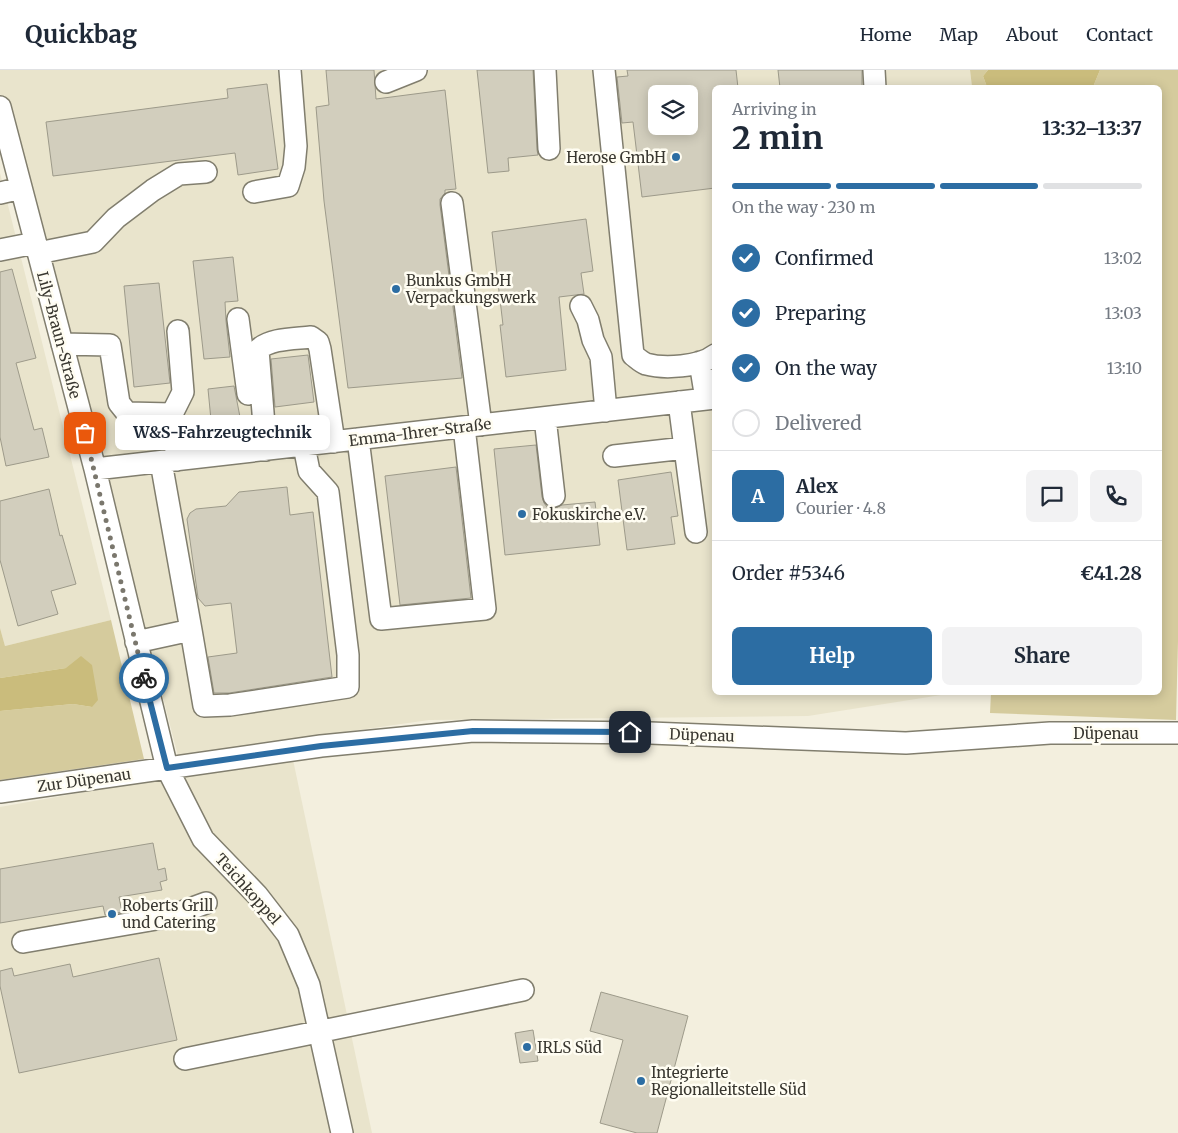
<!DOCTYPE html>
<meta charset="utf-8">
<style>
:root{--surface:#fff;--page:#f2f2f3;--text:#1f2937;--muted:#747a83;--line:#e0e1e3;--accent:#2c6da3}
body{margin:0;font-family:Merriweather,serif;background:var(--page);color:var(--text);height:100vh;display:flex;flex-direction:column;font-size:19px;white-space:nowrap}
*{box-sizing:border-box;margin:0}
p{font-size:16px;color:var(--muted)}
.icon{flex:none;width:28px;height:28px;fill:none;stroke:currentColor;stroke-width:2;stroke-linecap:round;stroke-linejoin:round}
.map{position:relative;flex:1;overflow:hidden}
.panel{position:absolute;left:712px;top:15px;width:450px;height:610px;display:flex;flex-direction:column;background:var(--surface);border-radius:8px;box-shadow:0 2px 12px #0003}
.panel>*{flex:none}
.tools{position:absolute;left:648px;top:15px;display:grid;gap:10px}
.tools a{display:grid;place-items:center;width:50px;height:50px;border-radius:8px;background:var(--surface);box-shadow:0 2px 12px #0003;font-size:25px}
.pin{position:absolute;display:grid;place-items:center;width:42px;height:42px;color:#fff;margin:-21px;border-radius:10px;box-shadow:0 2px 8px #0006}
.courier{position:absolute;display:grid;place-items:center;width:50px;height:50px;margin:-25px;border:4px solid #2c6da3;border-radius:50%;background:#fff;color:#222;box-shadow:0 1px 6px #0007}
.bubble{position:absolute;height:35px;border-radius:8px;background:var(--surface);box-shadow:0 2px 12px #0003;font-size:16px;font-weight:700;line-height:35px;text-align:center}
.summary em{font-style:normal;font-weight:700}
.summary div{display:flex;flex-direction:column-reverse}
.summary{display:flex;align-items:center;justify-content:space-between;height:85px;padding:0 20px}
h1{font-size:32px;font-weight:700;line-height:38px}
.bar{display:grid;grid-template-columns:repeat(4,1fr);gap:8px 5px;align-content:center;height:60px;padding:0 20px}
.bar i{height:6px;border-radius:4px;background:var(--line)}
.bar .selected{background:var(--accent)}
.bar p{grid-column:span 4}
.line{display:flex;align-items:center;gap:12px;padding:0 20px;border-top:1px solid var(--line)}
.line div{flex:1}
.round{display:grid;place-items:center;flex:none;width:52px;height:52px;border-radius:8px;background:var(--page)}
ol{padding:0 20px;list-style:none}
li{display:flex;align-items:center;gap:15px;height:55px}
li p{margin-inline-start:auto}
li .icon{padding:5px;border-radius:50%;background:var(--accent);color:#fff;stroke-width:4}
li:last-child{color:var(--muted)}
li i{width:28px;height:28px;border:2px solid var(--line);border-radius:50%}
.cta{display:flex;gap:10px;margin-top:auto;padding:10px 20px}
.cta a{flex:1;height:58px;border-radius:8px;background:var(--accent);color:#fff;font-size:20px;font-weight:700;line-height:58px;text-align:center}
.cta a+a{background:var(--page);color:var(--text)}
header{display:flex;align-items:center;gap:30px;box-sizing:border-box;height:70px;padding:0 25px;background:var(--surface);border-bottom:1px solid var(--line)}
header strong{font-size:24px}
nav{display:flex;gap:28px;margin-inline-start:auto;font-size:18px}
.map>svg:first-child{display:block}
.built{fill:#e9e4cc;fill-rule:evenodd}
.green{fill:#d5cb9d}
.water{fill:#cabc7c}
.building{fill:#d2cebd;stroke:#9d9a8a;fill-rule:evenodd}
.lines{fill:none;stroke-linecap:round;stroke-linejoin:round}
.minor-casing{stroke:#817e6e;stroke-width:24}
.minor{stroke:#fff;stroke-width:21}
.done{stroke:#7a776d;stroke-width:5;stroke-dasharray:0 9}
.route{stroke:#2c6da3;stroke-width:6}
.poi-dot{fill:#2c6da3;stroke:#fffdf2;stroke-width:2}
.labels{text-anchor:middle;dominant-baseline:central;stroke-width:5;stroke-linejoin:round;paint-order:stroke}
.poi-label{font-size:15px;fill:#393730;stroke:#fffdf2;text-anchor:start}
.street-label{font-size:15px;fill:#393730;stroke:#fffdf2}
</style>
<header>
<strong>Quickbag</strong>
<nav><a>Home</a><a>Map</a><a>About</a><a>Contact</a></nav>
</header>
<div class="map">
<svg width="1178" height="1063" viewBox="0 0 1178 1063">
<rect width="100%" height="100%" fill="#f3efde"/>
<path class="built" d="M0,0H970L972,17L715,18V622L954,623L808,646L429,650L178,686L11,40L0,24ZM656,24H689V56H656Z
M0,103L111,550L5,576L0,558Z
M292,685L372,1063H0V737Z"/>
<path class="green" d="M970,0H988L983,6L987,17H972Z
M1100,0H1178V571L1176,650L990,643L991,623L1160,622V18L1093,17Z
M111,550L144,689L0,710V641L73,634L92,637L66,598L0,608V558L5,576Z"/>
<path class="water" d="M988,0H1100L1093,17H987L983,6Z
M81,586L92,595L98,630L92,637L73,634L0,641V608L66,598Z"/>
<path class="building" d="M326,0H374L376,29L445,20L456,119L445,120V123L440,129V135L462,308L348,318L324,131L316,37L329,35Z
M477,0H533L537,80L538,85L508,88L509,101L488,103Z
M627,0H736L738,18H715V118L642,127L633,52L622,53L617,7L628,6ZM656,24H689V56H656Z
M778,0H862V18H780Z
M267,14L278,99L238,105L235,83L53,106L46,52L228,28L227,19Z
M586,149L593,201L581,203L584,224L559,227L566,300L506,307L500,255H503L492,162Z
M233,187L238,231L225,232L226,251L230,287L204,289L193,191Z
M12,199L36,288L16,293L34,360L42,358L49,387L6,396L0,367V202Z
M159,213L170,313L134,317L124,216Z
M308,285L314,332L275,337L271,289Z
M234,316L240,347L211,350L208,319Z
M536,375L542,427L544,433L547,437L555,438L562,435L595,432L600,475L505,485L494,379Z
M456,397L471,528L400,535L385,406Z
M671,402L678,446L671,447L675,474L627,480L618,410Z
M287,417L290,445L313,442L332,607L229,623H214L208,587L237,583L231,533L205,536L198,528L187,449L190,443L196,439L226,436L239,422Z
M49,419L60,466L62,465L76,514L51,521L58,544L18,556L0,490V431Z
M153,773L158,800L165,798L167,810L160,812L162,820L119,827L122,842L105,845L103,836L0,853V799Z
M159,888L177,970L19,1003L0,916V901L12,898L14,906L70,894L73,907Z
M601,922L688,946L657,1063H637L600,1053L623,970L590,961Z
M533,960L538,991L520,993L515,963Z"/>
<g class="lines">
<g class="minor-casing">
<path id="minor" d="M545,0L549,79
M604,0L633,285C637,288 641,292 646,294C664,299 700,297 715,285
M874,0L875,18
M386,12L416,0
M0,37L95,399L167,698L203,769L257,825L288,865L309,915L342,1063
M254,122L288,116L294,97L296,76L290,0
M0,123L21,118
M452,133L481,355
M0,180L35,173
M38,183L93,172L116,148L153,120L179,104L206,102
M581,236L588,250L593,270L601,287L606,341
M238,249L248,324
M62,274L110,275L119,333L127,343L172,344L177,390
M700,292L706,329
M679,332L696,462
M172,344L183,322L178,261
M545,348L554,426
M358,369L381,549L485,539L464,357
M266,380L258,280C270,268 295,269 311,267L318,272L320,279L334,372
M614,386L685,378
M95,399L715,328
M191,560L204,636L230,635L348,617V585L328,422L309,401L304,376
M136,572L191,560L161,392
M0,722L321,676L473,661L650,663L906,673L1050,663H1178
M23,872L168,847L206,833
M185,989L523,920"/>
</g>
<use href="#minor" class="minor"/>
</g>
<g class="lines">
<path class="done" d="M85,363L144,608"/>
<path class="route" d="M144,608L167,698L321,676L473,661L630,662"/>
</g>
<g class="poi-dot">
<circle cx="676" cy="87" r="5"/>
<circle cx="396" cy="219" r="5"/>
<circle cx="522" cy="444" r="5"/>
<circle cx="112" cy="844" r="5"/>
<circle cx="527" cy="977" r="5"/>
<circle cx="641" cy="1011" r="5"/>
</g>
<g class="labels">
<g class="poi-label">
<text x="666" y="87" text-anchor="end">Herose GmbH</text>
<text x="406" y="210">Bunkus GmbH<tspan x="406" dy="17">Verpackungswerk</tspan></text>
<text x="532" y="444">Fokuskirche e.V.</text>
<text x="122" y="835">Roberts Grill<tspan x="122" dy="17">und Catering</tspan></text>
<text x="537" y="977">IRLS Süd</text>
<text x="651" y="1002">Integrierte<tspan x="651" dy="17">Regionalleitstelle Süd</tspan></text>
</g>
<g class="street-label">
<text transform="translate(59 265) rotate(75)">Lily-Braun-Straße</text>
<text transform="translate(420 362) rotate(-7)">Emma-Ihrer-Straße</text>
<text x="1106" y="663">Düpenau</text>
<text transform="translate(702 665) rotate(2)">Düpenau</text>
<text transform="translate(84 710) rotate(-8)">Zur Düpenau</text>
<text transform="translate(248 819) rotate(48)">Teichkoppel</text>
</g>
</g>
</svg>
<div class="tools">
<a><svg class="icon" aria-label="layers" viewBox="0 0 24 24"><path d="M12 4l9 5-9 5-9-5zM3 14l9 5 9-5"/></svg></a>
</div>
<div class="pin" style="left:85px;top:363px;background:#ea580c"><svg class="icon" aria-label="bag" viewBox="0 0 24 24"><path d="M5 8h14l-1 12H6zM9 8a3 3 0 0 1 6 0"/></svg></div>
<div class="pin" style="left:630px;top:662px;background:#1f2937"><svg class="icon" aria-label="home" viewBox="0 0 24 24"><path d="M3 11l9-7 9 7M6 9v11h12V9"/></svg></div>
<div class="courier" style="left:144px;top:608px"><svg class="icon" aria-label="bike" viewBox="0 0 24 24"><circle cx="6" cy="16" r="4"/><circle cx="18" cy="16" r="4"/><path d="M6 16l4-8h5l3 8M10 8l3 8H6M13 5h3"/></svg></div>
<div class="bubble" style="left:115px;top:345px;width:215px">W&amp;S-Fahrzeugtechnik</div>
<section class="panel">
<div class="summary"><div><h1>2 min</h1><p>Arriving in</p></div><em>13:32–13:37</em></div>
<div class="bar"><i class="selected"></i><i class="selected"></i><i class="selected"></i><i></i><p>On the way · 230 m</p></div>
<ol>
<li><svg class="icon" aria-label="check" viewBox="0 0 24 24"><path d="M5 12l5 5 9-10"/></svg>Confirmed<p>13:02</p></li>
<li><svg class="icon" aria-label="check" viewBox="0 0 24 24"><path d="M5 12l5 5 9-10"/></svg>Preparing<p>13:03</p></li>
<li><svg class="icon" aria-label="check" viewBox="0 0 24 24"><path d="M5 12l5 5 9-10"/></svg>On the way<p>13:10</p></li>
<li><i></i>Delivered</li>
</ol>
<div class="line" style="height:90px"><b class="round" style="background:var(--accent);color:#fff">A</b><div><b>Alex</b><p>Courier · 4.8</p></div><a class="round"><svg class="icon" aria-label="chat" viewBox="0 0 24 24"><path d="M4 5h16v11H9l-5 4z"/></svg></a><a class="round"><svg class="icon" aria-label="phone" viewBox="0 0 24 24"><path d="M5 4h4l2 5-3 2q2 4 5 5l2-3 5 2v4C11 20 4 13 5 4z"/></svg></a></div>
<div class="line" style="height:65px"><div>Order #5346</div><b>€41.28</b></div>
<div class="cta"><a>Help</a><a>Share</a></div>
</section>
</div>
